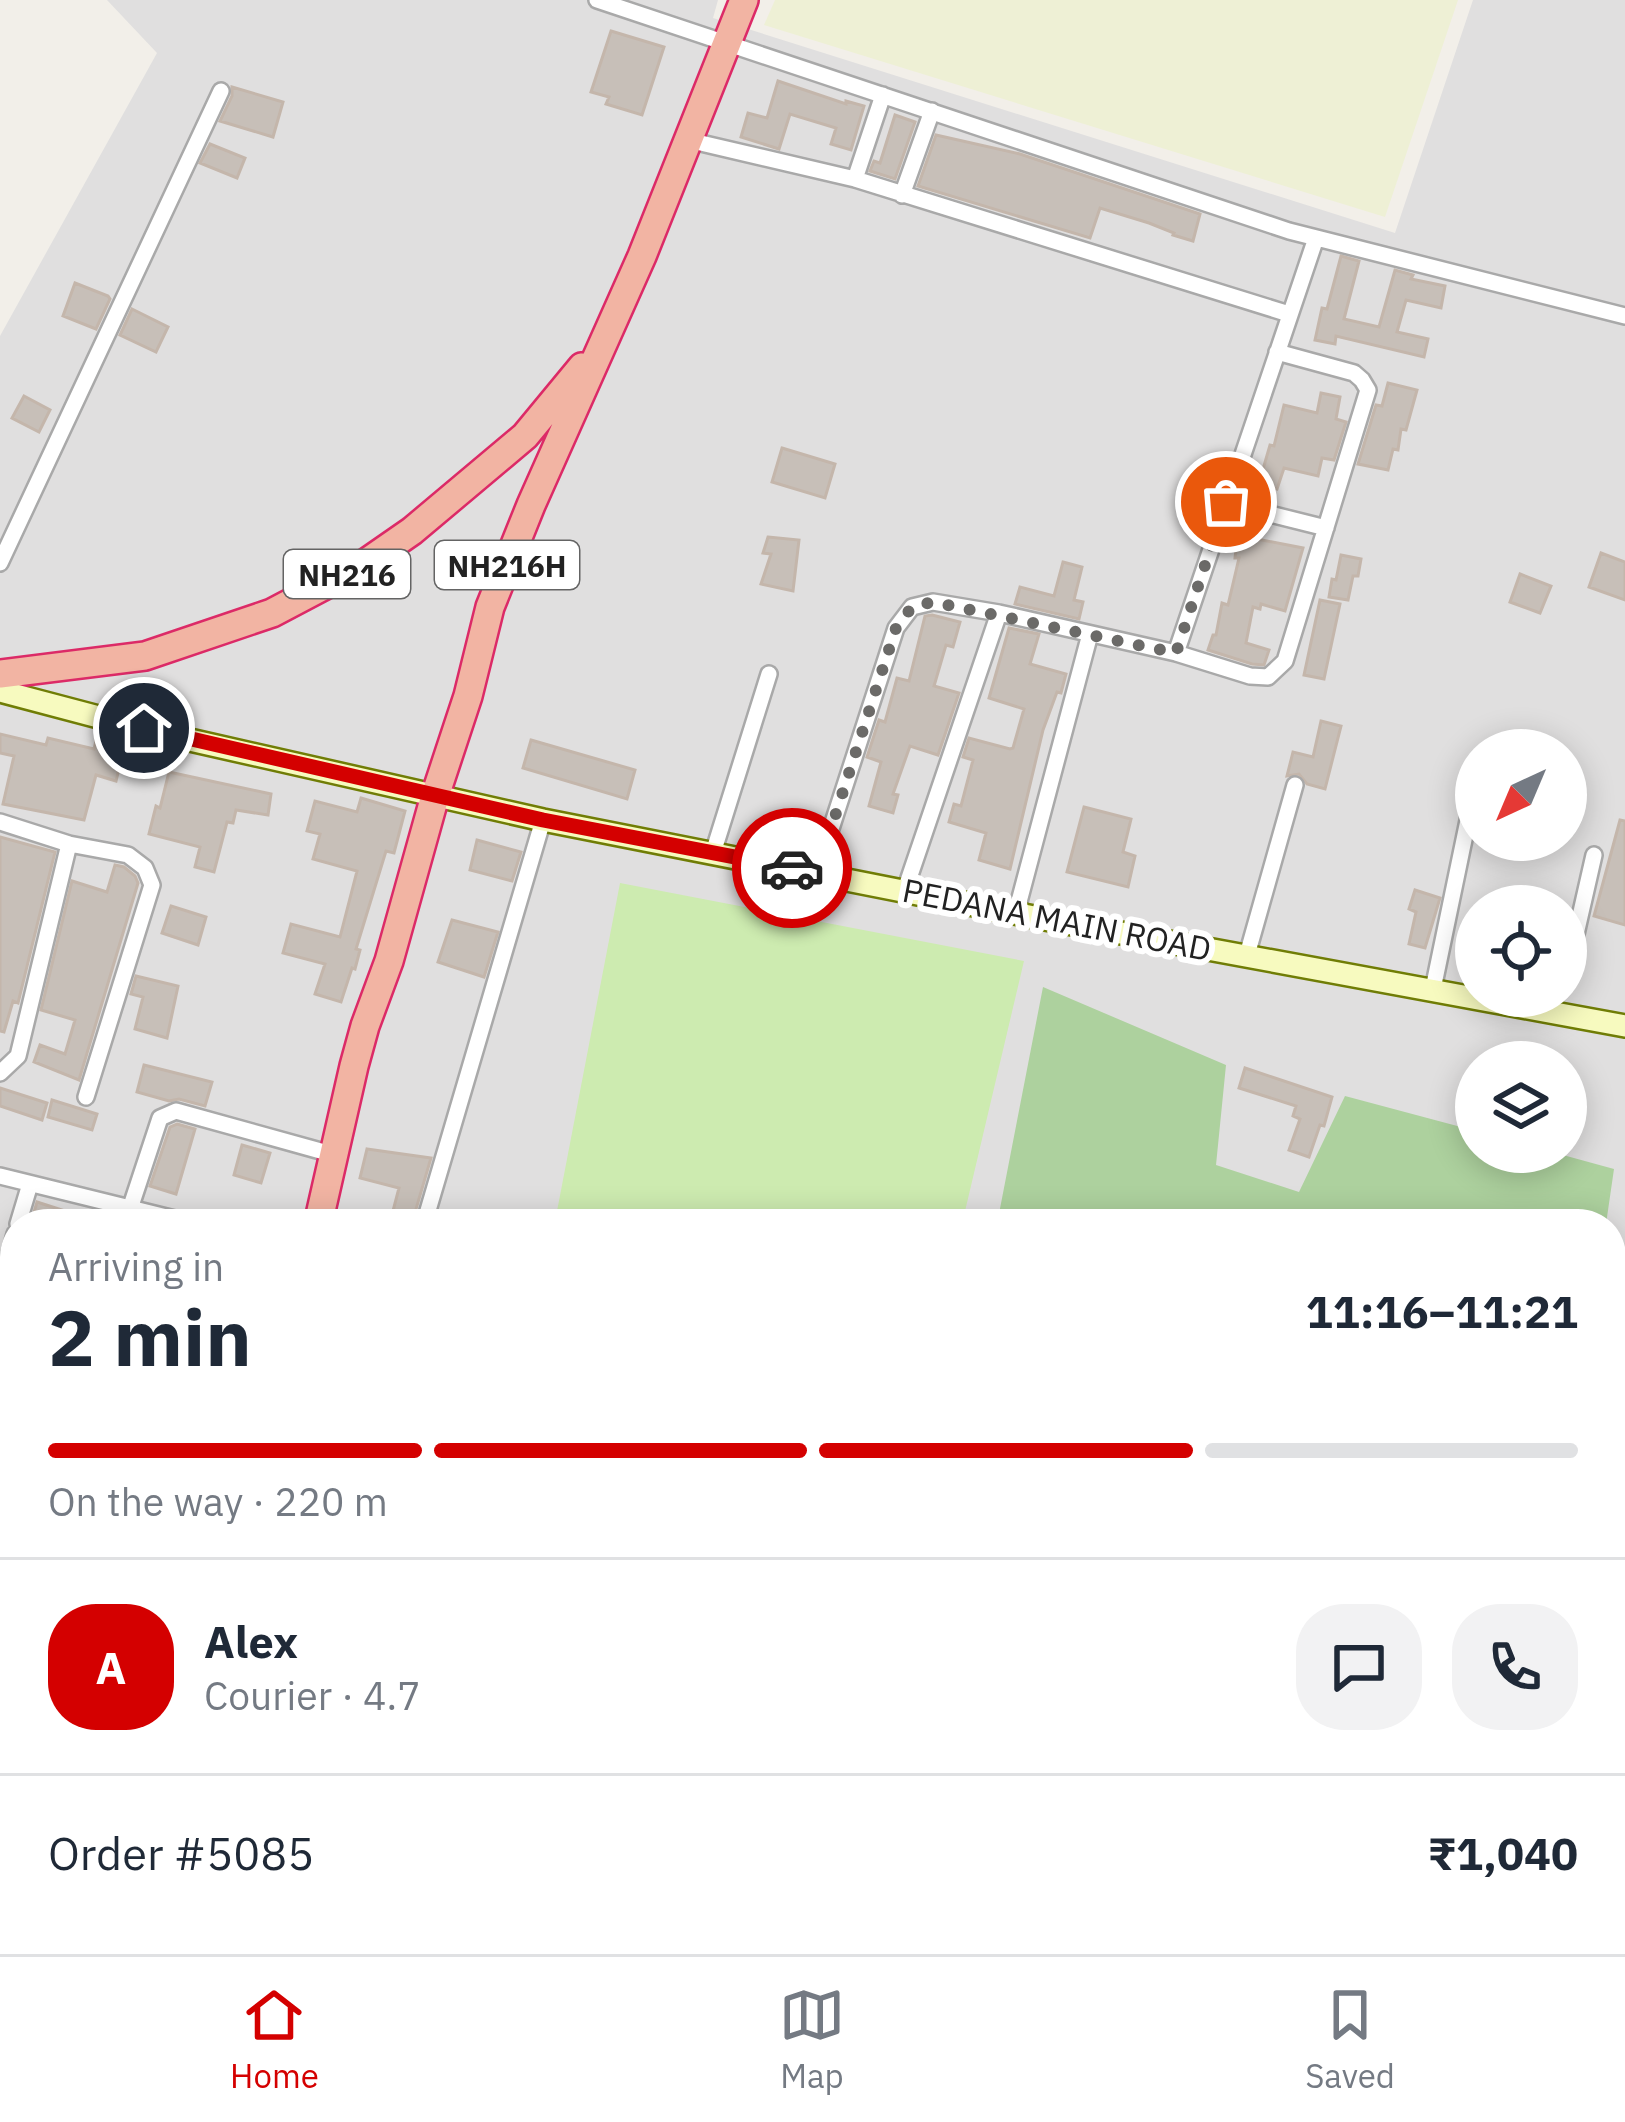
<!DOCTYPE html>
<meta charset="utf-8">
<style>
:root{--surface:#fff;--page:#f2f2f3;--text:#1f2937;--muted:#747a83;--line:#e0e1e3;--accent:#d40000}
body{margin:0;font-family:"IBM Plex Sans",sans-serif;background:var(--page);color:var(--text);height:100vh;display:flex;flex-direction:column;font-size:45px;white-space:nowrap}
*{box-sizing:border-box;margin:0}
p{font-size:39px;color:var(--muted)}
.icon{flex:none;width:66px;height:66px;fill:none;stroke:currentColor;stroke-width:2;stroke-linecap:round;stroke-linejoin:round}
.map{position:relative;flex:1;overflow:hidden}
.drawer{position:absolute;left:0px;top:1209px;width:1626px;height:747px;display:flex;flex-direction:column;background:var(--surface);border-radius:48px 48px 0 0;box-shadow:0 6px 30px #0003}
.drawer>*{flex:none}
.needle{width:78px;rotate:224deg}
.fabs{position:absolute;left:1455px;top:729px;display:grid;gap:24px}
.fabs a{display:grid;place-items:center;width:132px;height:132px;border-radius:50%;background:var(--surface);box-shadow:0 6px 30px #0003;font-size:60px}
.pin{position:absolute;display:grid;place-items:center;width:102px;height:102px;color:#fff;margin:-51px;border:6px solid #fff;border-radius:50%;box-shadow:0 3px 12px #0007}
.courier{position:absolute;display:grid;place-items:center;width:120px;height:120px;margin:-60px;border:9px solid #d40000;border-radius:50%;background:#fff;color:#222;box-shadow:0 3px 15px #0007}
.overview em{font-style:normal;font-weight:800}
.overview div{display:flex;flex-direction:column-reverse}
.overview{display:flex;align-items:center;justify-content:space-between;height:204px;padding:0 48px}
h1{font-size:78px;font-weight:800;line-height:90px}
.bar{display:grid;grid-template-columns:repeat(4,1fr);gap:18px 12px;align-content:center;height:144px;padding:0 48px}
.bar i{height:15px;border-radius:9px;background:var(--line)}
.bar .selected{background:var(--accent)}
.bar p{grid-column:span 4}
.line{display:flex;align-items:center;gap:30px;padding:0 48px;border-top:3px solid var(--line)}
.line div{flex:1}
.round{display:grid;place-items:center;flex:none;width:126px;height:126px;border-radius:48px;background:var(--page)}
.tab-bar{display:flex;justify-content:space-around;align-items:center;height:168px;border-top:3px solid var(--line);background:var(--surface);font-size:33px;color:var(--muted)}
.tab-bar a{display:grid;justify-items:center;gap:6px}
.tab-bar .selected{color:var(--accent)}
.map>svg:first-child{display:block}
.residential{fill:#e0dfdf;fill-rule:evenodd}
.farmland{fill:#eef0d5}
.grass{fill:#cdebb0}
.forest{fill:#add19e}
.building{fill:#c7bfb8;stroke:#c4b6ab;stroke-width:3}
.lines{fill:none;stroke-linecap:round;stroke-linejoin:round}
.minor-casing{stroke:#a9a9a9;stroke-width:20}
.secondary-casing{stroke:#707d05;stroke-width:26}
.trunk-casing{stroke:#dc2a67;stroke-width:32}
.minor{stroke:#fff;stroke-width:15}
.secondary{stroke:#f7fabf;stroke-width:21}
.trunk{stroke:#f2b4a3;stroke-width:27}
.done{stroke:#6b6a68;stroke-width:12;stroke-dasharray:0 21.6}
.route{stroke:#d40000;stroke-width:15}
.labels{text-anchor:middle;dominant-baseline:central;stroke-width:12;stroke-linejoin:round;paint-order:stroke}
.shield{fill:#fff;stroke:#646464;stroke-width:3}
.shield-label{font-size:30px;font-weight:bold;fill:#222}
.street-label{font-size:33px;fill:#222;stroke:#fff}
</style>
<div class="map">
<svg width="1625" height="1954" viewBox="0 0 1625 1954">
<rect width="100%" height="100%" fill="#f2efe9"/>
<path class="residential" d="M107,0H718L713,18L1395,233L1473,0H1625V1954H0V336L157,53ZM1476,750H1566V840H1476ZM1476,906H1566V996H1476ZM1476,1062H1566V1152H1476ZM15,1224H1611V1941H15Z"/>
<path class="farmland" d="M775,0H1458L1385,217L764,25Z"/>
<path class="grass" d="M620,883L1024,961L962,1224H593L557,1211Z"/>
<path class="forest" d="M1043,987L1226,1065L1216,1165L1299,1192L1345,1096L1476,1131V1152H1552L1614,1169L1606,1224H997Z
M1611,1518L1625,1523V1707L1611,1719Z
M902,1941H1370L1355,1954H1053Z"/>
<path class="building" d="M611,31L664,47L642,115L606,104L609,97L591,92Z
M778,81L846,104V101L864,106L851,150L831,144L836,128L790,114L779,149L741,137L748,113L767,118Z
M232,87L283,102L273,137L220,121L232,96Z
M895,115L915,122L895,179L870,171L874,161L880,163Z
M936,135L1020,154L1200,214L1193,241L1173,235L1174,233L1149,223L1100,208L1090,238L918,186Z
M210,144L245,158L237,178L200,163Z
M1341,256L1359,261L1344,319L1379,327L1395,270L1413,275L1411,279L1445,286L1441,308L1406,300L1397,332L1428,339L1424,357L1336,336L1335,344L1315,340L1322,308L1327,309Z
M75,283L108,296L110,299L96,329L63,316Z
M132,309L168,327L156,352L120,335Z
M1388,383L1417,390L1406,430L1401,429L1398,450L1393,449L1388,470L1358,464L1376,405L1382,406Z
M1321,393L1340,397L1336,419L1346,422L1334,460L1322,458L1318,476L1284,468L1277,489L1259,483L1270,445L1274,446L1284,405L1317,413Z
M24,396L50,410L39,432L12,418Z
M782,448L835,464L825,498L772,482Z
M768,537L799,540L793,591L761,584L771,554L763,553Z
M1252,538L1303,548L1285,611L1261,604L1260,609L1253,607L1246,643L1269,650L1264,665L1252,664L1208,650L1213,635H1216L1222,603L1228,605L1239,558H1235L1237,542L1250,544Z
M1601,553L1625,562V600L1589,587Z
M1341,555L1361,559L1358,576H1353L1348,600L1329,597L1332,579L1336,580Z
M1063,562L1082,567L1074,600L1083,602L1079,619L1015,604L1020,587L1054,596Z
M1520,574L1551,586L1540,613L1510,602Z
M1320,600L1340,604L1324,679L1304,675Z
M932,615L960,622L953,647L946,645L934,686L959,693L938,755L910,746L893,794L898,795L893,813L869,806L881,762L867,757L879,720L885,722L897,678L909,681L925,616Z
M1009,628L1039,634L1030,664L1066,674L1061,693L1057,692L1043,730L1010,869L979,860L986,833L949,822L954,804L961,806L973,760L963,757L969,738L1010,749L1013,748L1024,709L989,698Z
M1321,721L1341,726L1325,789L1307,784L1299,774L1287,776L1293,752L1313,757Z
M98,732L126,740L116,781L96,775L84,820L3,804L14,756L0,753V734L46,745L48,738L94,749Z
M531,740L635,770L627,799L523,768Z
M169,772L271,794L268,815L236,810L233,823L227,822L214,872L195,867L200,847L149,834L156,806L160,808Z
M361,798L405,811L394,853L386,851L356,949L360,950L355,969L352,968L341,1002L315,994L325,964L283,953L291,924L340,937L357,871L313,859L320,834L307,831L315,801L357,812Z
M1084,807L1131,819L1123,852L1135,856L1128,887L1067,872Z
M1620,820L1625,821V925L1594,916Z
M0,837L55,852L18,1003L13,1001L4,1032L0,1031Z
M477,840L521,852L512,881L470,870Z
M115,865L124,867L135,876L138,883L79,1080L34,1062L40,1045L65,1054L75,1020L41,1010L72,881L107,892Z
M1415,890L1440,898L1425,948L1409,944L1416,912L1409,909Z
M171,906L206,917L198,945L162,933Z
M452,920L498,932L484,977L438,962Z
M136,976L178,986L167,1038L135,1029L143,997L131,994Z
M144,1065L212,1082L205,1106L179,1099L169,1101L137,1092Z
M1245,1068L1332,1097L1324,1126L1320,1125L1309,1157L1289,1150L1300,1119L1293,1116L1296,1106L1239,1088Z
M0,1088L47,1103L42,1120L0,1106Z
M52,1100L97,1114L92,1130L48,1117Z
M177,1124L195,1129L176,1194L150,1186L170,1127Z
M242,1145L270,1153L261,1183L234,1175Z
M367,1149L431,1158L414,1216L393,1211L399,1188L360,1178Z
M37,1202L96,1221L95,1224H49L32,1219Z
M4,1301L15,1304V1357L0,1352V1302Z"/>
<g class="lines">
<g class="minor-casing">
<path id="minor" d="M597,0L1289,231L1625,316
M688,140L855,179L1289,314
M855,179L883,95
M902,195L932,111
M1226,503L1326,528
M0,563L221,91
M1176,653L1316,238
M0,822L69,844L128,855L145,868L152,885L86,1097
M713,853L769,674
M817,872L896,628L912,607L933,602L999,613L1176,653L1250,676L1268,677L1285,661L1368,390L1362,380L1354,373L1277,352
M905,890L999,613
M1016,913L1090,634
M1247,955L1295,785
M1566,978L1594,855
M1433,989L1471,806
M0,1073L18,1056L69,844
M0,1176L195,1224
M18,1224L30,1184
M125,1224L160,1118L176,1111L335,1155
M424,1224L543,820
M0,1290L15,1234
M0,1822L15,1768
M0,1873L15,1877
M421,1954L423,1941"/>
</g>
<g class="secondary-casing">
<path id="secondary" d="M0,691L159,733L543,820L1034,917L1625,1026"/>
</g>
<g class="trunk-casing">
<path id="trunk" d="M0,674L145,656L272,613L363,565L412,531L525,436L582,367
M318,1224L354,1066L365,1026L389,961L435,796L468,696L490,607L531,505L642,256L744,0
M85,1954L89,1941"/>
</g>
<use href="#minor" class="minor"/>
<use href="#secondary" class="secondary"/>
<use href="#trunk" class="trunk"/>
</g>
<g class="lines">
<path class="done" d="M792,868L817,872L896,628L912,607L933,602L1176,653L1226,502"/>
<path class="route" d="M144,728L543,820L792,868"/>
</g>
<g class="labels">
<g class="shield">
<rect x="435" y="541" width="144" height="48" rx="9"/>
<rect x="284" y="550" width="126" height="48" rx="9"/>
</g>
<g class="shield-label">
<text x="507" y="565">NH216H</text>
<text x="347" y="574">NH216</text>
</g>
<g class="street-label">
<text transform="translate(1057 919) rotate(11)">PEDANA MAIN ROAD</text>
</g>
</g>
</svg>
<div class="fabs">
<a><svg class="needle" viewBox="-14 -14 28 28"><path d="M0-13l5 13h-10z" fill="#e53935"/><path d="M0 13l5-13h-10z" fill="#747a83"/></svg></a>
<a><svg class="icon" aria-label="locate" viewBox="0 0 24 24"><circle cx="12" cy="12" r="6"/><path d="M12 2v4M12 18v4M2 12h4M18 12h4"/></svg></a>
<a><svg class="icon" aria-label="layers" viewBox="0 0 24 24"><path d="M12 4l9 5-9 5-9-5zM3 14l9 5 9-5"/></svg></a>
</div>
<div class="pin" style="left:1226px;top:502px;background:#ea580c"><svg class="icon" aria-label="bag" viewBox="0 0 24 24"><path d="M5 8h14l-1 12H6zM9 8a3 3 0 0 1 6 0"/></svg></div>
<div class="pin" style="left:144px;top:728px;background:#1f2937"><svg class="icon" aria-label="home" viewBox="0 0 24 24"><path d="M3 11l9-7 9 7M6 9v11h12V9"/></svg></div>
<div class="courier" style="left:792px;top:868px"><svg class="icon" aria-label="car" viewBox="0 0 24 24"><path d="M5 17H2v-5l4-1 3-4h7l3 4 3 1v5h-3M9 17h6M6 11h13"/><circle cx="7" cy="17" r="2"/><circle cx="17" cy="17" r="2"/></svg></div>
<section class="drawer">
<div class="overview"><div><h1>2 min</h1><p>Arriving in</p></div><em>11:16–11:21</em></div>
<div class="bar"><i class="selected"></i><i class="selected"></i><i class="selected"></i><i></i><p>On the way · 220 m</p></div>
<div class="line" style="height:216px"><b class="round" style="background:var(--accent);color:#fff">A</b><div><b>Alex</b><p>Courier · 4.7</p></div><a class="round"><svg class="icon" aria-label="chat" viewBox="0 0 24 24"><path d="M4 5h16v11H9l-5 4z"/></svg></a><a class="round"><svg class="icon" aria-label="phone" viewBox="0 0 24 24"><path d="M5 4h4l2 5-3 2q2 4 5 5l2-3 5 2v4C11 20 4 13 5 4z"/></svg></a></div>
<div class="line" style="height:156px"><div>Order #5085</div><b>₹1,040</b></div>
</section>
</div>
<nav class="tab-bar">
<a class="selected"><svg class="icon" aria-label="home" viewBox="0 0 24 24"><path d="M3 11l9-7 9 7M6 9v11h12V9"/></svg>Home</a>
<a><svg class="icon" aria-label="map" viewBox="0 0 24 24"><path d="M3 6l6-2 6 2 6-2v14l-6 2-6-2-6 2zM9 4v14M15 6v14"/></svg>Map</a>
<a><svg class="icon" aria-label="saved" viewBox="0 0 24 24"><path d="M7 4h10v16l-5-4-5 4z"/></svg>Saved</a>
</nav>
